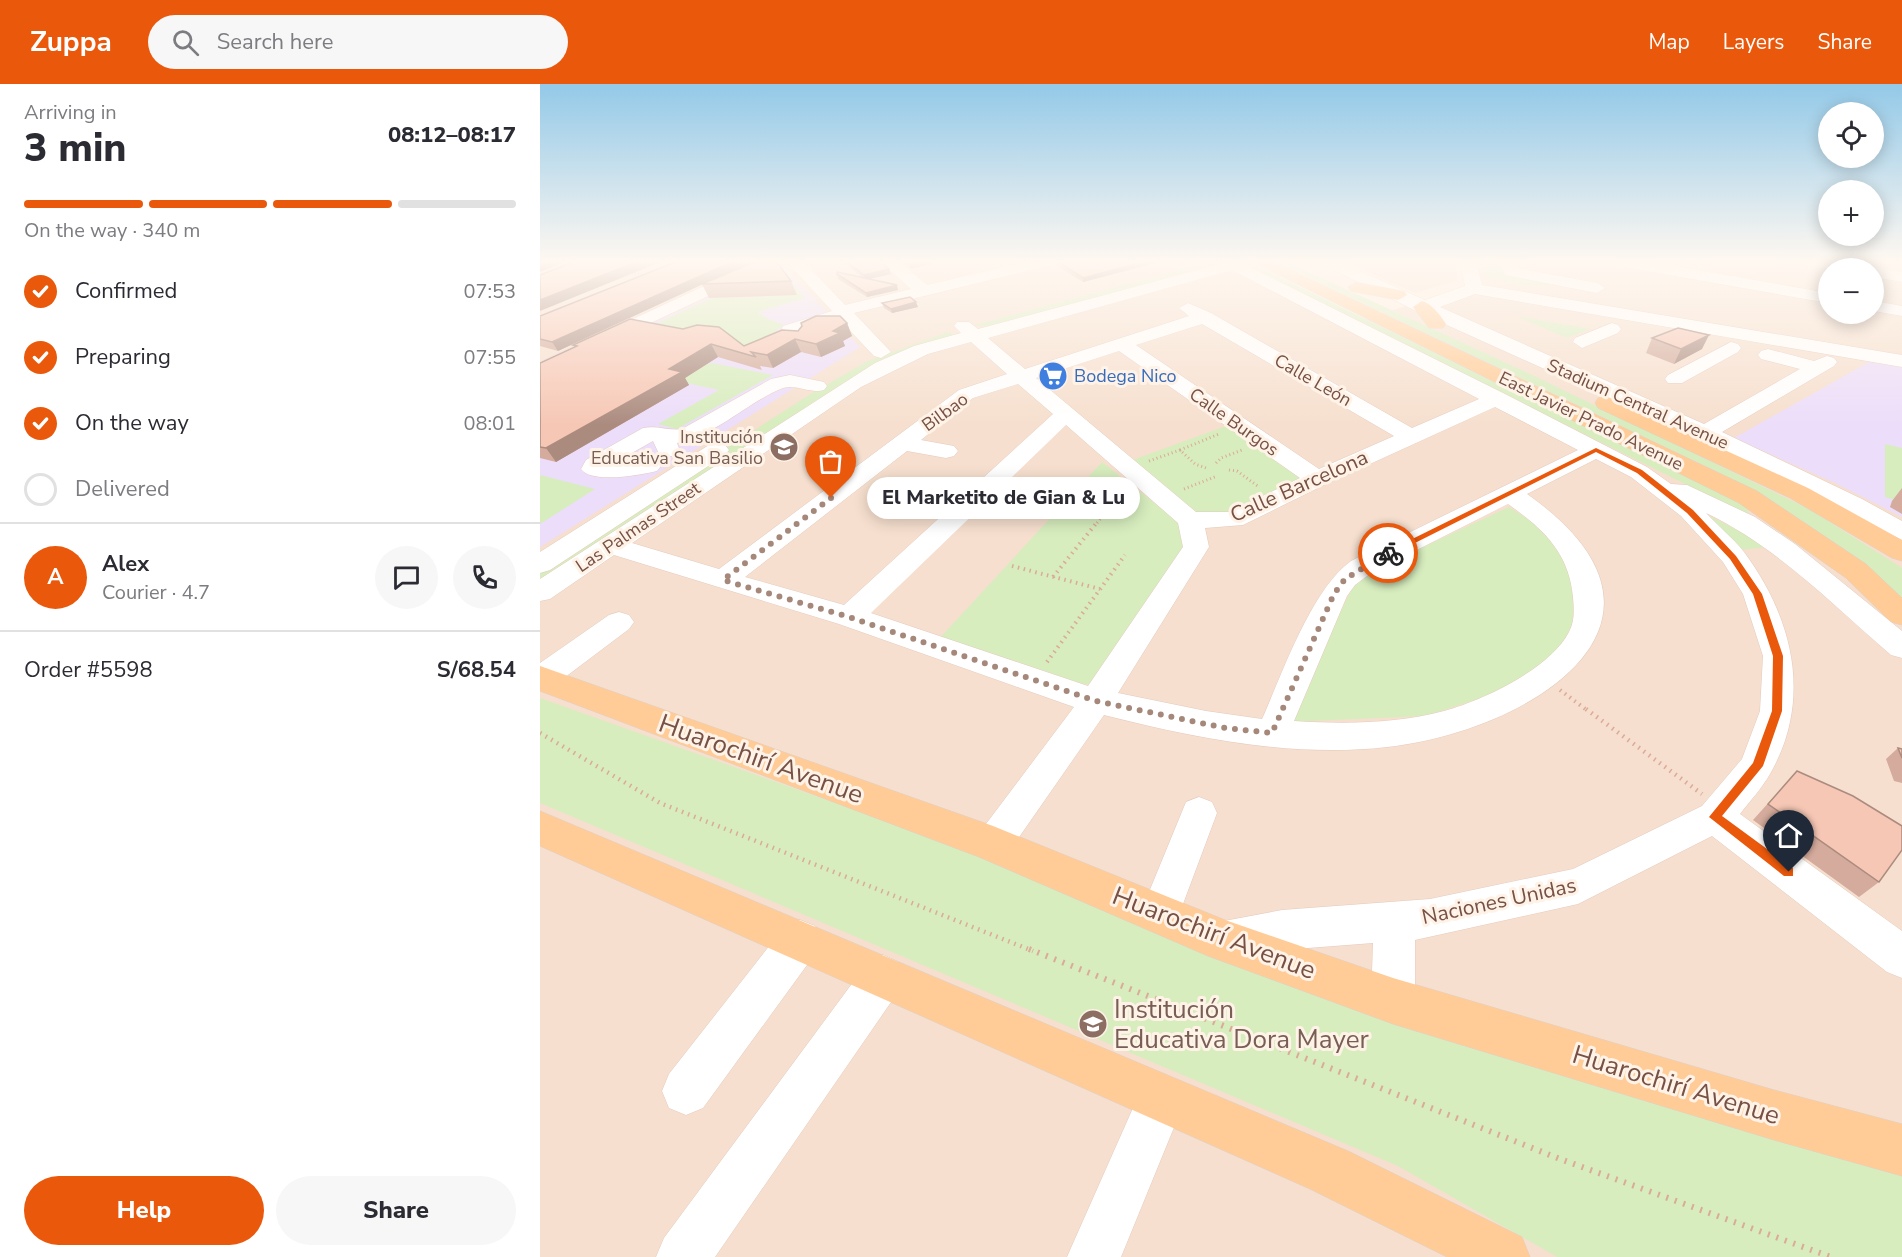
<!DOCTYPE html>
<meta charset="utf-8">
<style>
:root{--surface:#fff;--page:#f7f7f7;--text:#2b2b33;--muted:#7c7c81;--line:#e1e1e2;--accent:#ea580c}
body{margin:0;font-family:"Nunito Sans",sans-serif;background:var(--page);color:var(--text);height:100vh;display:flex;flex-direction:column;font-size:22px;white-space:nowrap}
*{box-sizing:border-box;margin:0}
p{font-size:20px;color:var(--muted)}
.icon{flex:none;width:33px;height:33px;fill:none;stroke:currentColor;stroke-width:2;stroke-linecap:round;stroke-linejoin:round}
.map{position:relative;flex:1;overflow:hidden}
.details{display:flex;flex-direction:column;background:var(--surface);width:540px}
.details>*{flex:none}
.buttons{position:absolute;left:1278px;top:18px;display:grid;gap:12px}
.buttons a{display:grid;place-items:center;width:66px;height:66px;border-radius:50%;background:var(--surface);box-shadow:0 3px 15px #0003;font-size:30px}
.pin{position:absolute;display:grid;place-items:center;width:51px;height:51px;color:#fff;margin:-62px -26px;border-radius:50% 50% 50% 0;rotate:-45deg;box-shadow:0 0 6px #0007}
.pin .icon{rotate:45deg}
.courier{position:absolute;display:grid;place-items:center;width:60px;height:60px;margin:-30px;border:4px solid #ea580c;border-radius:50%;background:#fff;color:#222;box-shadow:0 2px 8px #0007}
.bubble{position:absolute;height:42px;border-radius:21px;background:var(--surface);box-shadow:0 3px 15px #0003;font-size:20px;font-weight:800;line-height:42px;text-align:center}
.overview em{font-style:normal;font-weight:800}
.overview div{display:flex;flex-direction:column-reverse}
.overview{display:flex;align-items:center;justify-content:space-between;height:102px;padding:0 24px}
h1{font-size:39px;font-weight:800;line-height:45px}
.bar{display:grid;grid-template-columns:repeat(4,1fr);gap:9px 6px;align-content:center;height:72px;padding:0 24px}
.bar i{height:8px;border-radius:4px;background:var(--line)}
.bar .on{background:var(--accent)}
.bar p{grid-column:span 4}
.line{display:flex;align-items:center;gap:15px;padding:0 24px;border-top:2px solid var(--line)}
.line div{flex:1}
.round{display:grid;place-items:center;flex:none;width:63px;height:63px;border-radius:32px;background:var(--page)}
ol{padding:0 24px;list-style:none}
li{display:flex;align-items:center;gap:18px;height:66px}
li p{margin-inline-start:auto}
li .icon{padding:6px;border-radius:50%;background:var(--accent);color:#fff;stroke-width:4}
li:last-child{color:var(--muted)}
li i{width:33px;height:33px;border:3px solid var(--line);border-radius:50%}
.button{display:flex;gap:12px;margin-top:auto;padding:12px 24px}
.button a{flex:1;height:69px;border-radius:36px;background:var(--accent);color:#fff;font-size:24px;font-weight:800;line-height:69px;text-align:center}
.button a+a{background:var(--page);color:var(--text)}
header{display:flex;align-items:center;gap:36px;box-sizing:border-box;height:84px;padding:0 30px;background:var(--accent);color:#fff}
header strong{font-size:28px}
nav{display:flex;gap:33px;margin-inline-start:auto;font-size:21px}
.search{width:420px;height:54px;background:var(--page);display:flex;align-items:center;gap:15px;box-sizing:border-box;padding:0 21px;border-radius:33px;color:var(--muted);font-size:22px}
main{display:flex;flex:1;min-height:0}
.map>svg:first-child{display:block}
.residential{fill:#f6dfce;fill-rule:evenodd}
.education{fill:#ecddfa}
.green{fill:#d7edbe}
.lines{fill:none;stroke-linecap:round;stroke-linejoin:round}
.minor-casing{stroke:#e5cbbe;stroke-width:1}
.major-casing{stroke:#dcd2cf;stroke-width:1}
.path-far4{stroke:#dbaa99;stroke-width:2;stroke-dasharray:1 2;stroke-linecap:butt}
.path-far3{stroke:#dbaa99;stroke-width:3;stroke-dasharray:1 3;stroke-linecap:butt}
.path-far2{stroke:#dbaa99;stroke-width:4;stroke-dasharray:1.5 4.5;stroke-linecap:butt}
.path-far1{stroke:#dbaa99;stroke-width:4.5;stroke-dasharray:1.5 5;stroke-linecap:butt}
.path{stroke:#dbaa99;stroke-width:6;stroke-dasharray:2 7;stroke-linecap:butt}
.minor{fill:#fff;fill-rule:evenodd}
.major{fill:#ffcb96;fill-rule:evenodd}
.wall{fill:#d4ab9c;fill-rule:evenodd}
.shaded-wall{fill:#ac8b7f}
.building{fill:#f6c7b5;stroke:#ac8b7f;stroke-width:1.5}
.route{fill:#ea580c}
.done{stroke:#a6887b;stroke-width:6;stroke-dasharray:0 10.8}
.labels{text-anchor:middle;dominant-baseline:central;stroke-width:6;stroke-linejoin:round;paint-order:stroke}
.far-shop-label{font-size:18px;fill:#366cbe;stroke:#fff3e8;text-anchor:start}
.far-street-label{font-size:18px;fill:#775145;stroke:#fff3e8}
.far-education-label{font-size:18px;fill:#785e54;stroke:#fff3e8;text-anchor:end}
.street-label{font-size:21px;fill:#775145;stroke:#fff3e8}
.near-street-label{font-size:26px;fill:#775145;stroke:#fff3e8}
.near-education-label{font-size:26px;fill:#785e54;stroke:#fff3e8;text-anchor:start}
</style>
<header>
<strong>Zuppa</strong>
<div class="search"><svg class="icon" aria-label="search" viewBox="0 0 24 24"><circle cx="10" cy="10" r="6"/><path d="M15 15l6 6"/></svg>Search here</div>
<nav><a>Map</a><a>Layers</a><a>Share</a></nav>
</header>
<main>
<section class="details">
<div class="overview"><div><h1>3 min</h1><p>Arriving in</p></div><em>08:12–08:17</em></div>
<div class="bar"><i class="on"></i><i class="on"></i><i class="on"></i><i></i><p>On the way · 340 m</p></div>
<ol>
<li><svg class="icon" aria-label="check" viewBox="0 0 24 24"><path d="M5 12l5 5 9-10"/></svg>Confirmed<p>07:53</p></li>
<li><svg class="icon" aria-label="check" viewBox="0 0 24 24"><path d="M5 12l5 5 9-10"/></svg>Preparing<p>07:55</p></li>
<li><svg class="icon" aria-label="check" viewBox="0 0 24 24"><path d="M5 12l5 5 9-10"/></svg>On the way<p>08:01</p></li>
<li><i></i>Delivered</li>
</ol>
<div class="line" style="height:108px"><b class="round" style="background:var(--accent);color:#fff">A</b><div><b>Alex</b><p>Courier · 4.7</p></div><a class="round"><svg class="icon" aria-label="chat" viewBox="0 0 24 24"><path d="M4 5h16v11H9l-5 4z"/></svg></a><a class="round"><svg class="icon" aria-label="phone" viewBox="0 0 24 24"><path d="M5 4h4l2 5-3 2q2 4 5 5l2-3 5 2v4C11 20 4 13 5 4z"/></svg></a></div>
<div class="line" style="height:78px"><div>Order #5598</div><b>S/68.54</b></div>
<div class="button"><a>Help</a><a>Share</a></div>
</section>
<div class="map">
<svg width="1362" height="1173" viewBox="0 0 1362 1173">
<rect width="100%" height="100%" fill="#feefe0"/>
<path class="residential" d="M0,177H699L820,237L924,203L926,177H1362V1173H0ZM1288,184H1334V230H1288Z
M803,177H915L918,196L875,209Z"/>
<path class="education" d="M241,180L320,263L0,463V291Z
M1329,278L1362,282V433L1297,400L1194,354Z"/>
<path class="green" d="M672,177L678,181L446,243L435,241Z
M694,177H707L1205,421L1210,432Z
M734,177H745L988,289L1269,425L1362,484V515L1261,436L1195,396Z
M942,177H968L972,188L1020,201L985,202L946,193Z
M239,183H241L253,200L250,202L184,213L246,211L255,202L265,214L218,228L228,235L245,241L237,245L239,248L234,249L226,270L109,243Z
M976,232L1051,245L1027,254Z
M408,248L416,251L354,273L0,500V485L272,309L328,277Z
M172,279L233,291L137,345L118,340L179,306L58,280L129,292Z
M689,341L760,393L759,399L692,432L656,430L590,377Z
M1345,360L1362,364V418L1345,413Z
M562,378L643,441L645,464L558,594L548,600H537L398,556Z
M0,391L55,405L0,440Z
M969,423L1004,445L1029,478L1039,515L1032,548L1010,576L953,610L885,632L747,638L817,494Z
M1154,424L1230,463L1198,466Z
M0,614L1069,994L1362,1081V1173H1017L858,1082L0,719Z"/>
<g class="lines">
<g class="minor-casing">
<path id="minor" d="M225,177H263L305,221L371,205L340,177H358L387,201L490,177H518L516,180L314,229L351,268L341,274L334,272L300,236L260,249L265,254L263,258C253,260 245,258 240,250L243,242L292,227L247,178L200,197L0,291V278L188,191Z
M678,177H698L965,310L1107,383L1131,400L1147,401L1215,433L1255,460L1362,547V574L1351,571C1292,520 1236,462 1166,429C1178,442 1193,454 1204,468C1253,534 1273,615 1230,690C1222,704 1210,717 1200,730L1362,847V894L1347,888L1172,752L1038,820L875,856V917L869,933L853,939L837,933L831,917L833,859L742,866L684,877L669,871L663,857L669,843L684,837L742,826L890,815L1033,785L1162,722L1202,675L1220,627L1223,572L1203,510L1183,478L1141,432L1091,393L1056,375L987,410C1169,538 989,647 847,663C753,674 655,654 564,631L466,772L453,777L440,772L434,760L440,748L534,623L299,540L74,471L10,515L0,517V495L335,279L374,262L421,249L414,242L417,238H429L438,245L680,180ZM692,186L939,315L872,344L671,229L648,219L639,224L649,232L485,285L448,254ZM662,240L854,352L779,385L596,261ZM431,258L467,290L419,306L179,485L92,459L321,303L388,270ZM579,267L760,394L690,428H656L496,294ZM478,300L513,330L304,521L205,493L367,367L406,374L414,372L418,367L414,362L381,356L433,314ZM955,323L1038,366L811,477C771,506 743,588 722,635L666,627L578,609L669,463L665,444L703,441L786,400ZM526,341L638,439L643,463L548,602L331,529ZM968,420C1002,444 1029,468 1033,513C1034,525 1035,537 1029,548C1010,585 942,617 904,627C856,640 803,640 754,637L807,512L815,501L831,489Z
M776,177H797L885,216L925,202L920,177H936L942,201L1362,271V283L935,210L900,223L1164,340L1260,285L1221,275L1218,271L1221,267L1228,265L1274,277L1287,272L1294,274L1297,278L1294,282L1182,348L1322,415L1362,437V456L1157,354L876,227Z
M960,177H976L978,184L1057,199L1065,204L1057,209L965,191Z
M1071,177H1107L1288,209V219L1079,182Z
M1258,177H1298L1318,181L1320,184L1288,185L1260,180Z
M1334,183L1362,188V198L1334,193V184H1329Z
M1334,217L1362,222V232L1334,227Z
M1072,239L1078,241L1081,245L1078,249L1042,264L1033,258L1035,254Z
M1191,258L1198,260L1201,264L1198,268L1142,299H1128L1125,295L1128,291Z
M250,291L284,298L287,302L284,306C271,310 256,300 243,304C206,319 177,351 137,359L140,367L136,372H120L113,357L76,378L109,375L117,377L121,382L117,387C100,391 52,400 41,385L46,376L103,344C117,341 129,347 142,345L231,295Z
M177,359L185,361L189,366L185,371L10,486L0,489V468L169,361Z
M79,528L89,531L94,538L89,545L12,603L0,606V579L69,531Z
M659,713L672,718L677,729L634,844L620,849L606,844L600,830L646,718Z
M260,836L275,842L281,856L275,870L163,1024L146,1031L129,1024L122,1007L129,990L245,842Z
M343,871L358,878L365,893L358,908L175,1173H116L124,1154L328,878Z
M622,990L639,997L646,1014L581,1173H527L605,997Z"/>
</g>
<g class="major-casing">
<path id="major" d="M711,177H732L1217,407L1326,480L1362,514V541L1351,538L1306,494L1199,419Z
M817,198L864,207L867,211L858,216L811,207L808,203Z
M882,217C892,220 900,231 906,240L903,244H889L873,223Z
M1066,312L1268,404L1362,456V477L1352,474L1250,414L1058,324L1055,319L1058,314Z
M0,582L453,742L685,836L853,894L1234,1006L1362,1040V1092L1234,1056L853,940L668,872L439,773L0,607Z
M0,727L808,1067L982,1153L990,1173H907L770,1105L0,762Z"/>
</g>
<path class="path-far4" d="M89,188L105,191"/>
<path class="path-far3" d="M640,366L679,350
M609,377L640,366L655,380L666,384
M676,379L681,374L702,366
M689,386L697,387L719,403
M644,405L677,392
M557,439L584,405"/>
<path class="path-far2" d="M472,482L560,505
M513,493L558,437
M507,578L585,471
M1020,606L1048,627"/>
<path class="path-far1" d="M1046,625L1162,710
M0,649L120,719L493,867"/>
<path class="path" d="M489,865L1020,1075L1291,1173"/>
<use href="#minor" class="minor"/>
<use href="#major" class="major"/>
</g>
<path class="wall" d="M138,177H236L251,197L257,211L169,214L162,200L18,267L0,262V232ZM205,182L170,197L187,189Z
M302,177H340L351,190L328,195L358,206L327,213L298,195L297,190L323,194Z
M361,177H393L394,179L371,185Z
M517,177H623L543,198L517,182Z
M342,219L378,223L352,229L344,224Z
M90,235L204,262L258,247L307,239L312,252L303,257L305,262L281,273L261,268L233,284L220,282L222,286L178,273L145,294L149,301L16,378L0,374V279L35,263L33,261Z
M1112,254L1162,265L1134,280L1106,269Z
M1362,404V430L1350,423L1352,417Z
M1358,664L1362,665V699L1354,697L1346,675Z
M1257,687L1339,798L1319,813L1213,736Z"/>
<path class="shaded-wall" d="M1,177H27L0,188V178Z
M99,177H123L0,227V216Z
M194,177H218L187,189L18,267L12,258Z
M383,177H393L394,179L371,185L370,180Z
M606,177H623L543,198V194Z
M349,185L351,190L325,196L324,191Z
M357,201L358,206L327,213L326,209Z
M376,218L378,223L352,229L351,225Z
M307,239L312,252L303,257L305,262L281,273L276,260L293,247Z
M1169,251L1162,265L1134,280L1141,265Z
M255,255L261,268L233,284L227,271Z
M171,260L178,273L145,294L149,301L16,378L6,364L129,285Z"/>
<path class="building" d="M36,177H99L0,216V191Z
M138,177H194L12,258L0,255V232Z
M217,177H236L251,197L162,200Z
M306,177H340L349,185L324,191Z
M366,177H383L370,180Z
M517,177H606L543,194Z
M297,188L357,201L326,209L297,190Z
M370,213L376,218L351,225L342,219Z
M276,232H300L307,239L293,247L300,249L276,260L255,255L227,271L211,268L216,273L171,260L129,285L142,288L6,364L0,363V279L37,262L33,261L90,235L143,245L157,241L179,243L204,262L242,246L258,247L262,242L261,239Z
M1138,244L1169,251L1141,265L1112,254Z
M1358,664L1362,665V674Z
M1257,687L1313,712L1362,742V766L1339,798L1228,720Z"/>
<linearGradient id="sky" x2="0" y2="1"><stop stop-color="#93c9e8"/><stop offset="0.52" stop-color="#fff8f1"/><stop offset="1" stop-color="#fff8f1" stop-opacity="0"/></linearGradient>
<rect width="1362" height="341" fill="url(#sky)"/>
<path class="route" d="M1056,364L1102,386L1153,426L1196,472L1222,510L1243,572L1242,627L1223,682L1182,732L1253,784V792H1244L1169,733L1213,679L1232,627L1233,572L1213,510L1190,475L1147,429L1097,389L1056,368L851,471L844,469Z"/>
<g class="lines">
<path class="done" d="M291,414L183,496L309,533L556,617L685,644L732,649L794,510L805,495L848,469"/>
</g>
<defs>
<g id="supermarket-disc" transform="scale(1.5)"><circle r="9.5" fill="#3f7fe0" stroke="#fff3e8"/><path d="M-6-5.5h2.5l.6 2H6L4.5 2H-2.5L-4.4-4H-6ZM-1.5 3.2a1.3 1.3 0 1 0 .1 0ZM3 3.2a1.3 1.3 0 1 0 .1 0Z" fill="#fff"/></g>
<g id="school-disc" transform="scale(1.5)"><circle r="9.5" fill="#8d6e63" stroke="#fff3e8"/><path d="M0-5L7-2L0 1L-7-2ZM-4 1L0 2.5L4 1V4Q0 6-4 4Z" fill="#fff"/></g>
</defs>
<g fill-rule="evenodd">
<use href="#supermarket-disc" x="513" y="292"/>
<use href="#school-disc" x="244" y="363"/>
<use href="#school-disc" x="553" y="940"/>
</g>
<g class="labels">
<g class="far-shop-label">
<text x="534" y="292">Bodega Nico</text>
</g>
<g class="far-street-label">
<text transform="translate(773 296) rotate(30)">Calle León</text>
<text transform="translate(1098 320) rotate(24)">Stadium Central Avenue</text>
<text transform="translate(405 328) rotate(-36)">Bilbao</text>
<text transform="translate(1051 337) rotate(26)">East Javier Prado Avenue</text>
<text transform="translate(694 338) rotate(35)">Calle Burgos</text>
<text transform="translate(98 443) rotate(-34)">Las Palmas Street</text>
</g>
<g class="far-education-label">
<text x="223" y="353">Institución<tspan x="223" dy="21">Educativa San Basilio</tspan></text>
</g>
<g class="street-label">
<text transform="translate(759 402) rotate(-24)">Calle Barcelona</text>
<text transform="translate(959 817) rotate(-12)">Naciones Unidas</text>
</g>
<g class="near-street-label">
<text transform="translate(221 675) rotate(20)">Huarochirí Avenue</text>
<text transform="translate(674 849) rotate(21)">Huarochirí Avenue</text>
<text transform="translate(1136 1001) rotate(17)">Huarochirí Avenue</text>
</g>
<g class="near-education-label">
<text x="574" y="925">Institución<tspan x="574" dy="30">Educativa Dora Mayer</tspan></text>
</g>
</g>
</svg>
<div class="buttons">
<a><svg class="icon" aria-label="locate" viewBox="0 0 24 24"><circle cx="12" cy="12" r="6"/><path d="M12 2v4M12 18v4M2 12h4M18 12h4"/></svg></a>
<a>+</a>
<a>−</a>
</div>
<div class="pin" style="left:291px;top:414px;background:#ea580c"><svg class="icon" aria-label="bag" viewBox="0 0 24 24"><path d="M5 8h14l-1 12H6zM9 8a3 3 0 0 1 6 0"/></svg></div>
<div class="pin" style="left:1249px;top:788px;background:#1f2937"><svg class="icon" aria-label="home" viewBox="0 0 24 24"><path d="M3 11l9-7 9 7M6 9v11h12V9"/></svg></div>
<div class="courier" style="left:848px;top:469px"><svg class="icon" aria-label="bike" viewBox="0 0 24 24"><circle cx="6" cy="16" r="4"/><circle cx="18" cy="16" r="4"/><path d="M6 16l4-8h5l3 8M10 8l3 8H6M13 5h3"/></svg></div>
<div class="bubble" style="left:327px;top:393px;width:273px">El Marketito de Gian &amp; Lu</div>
</div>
</main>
